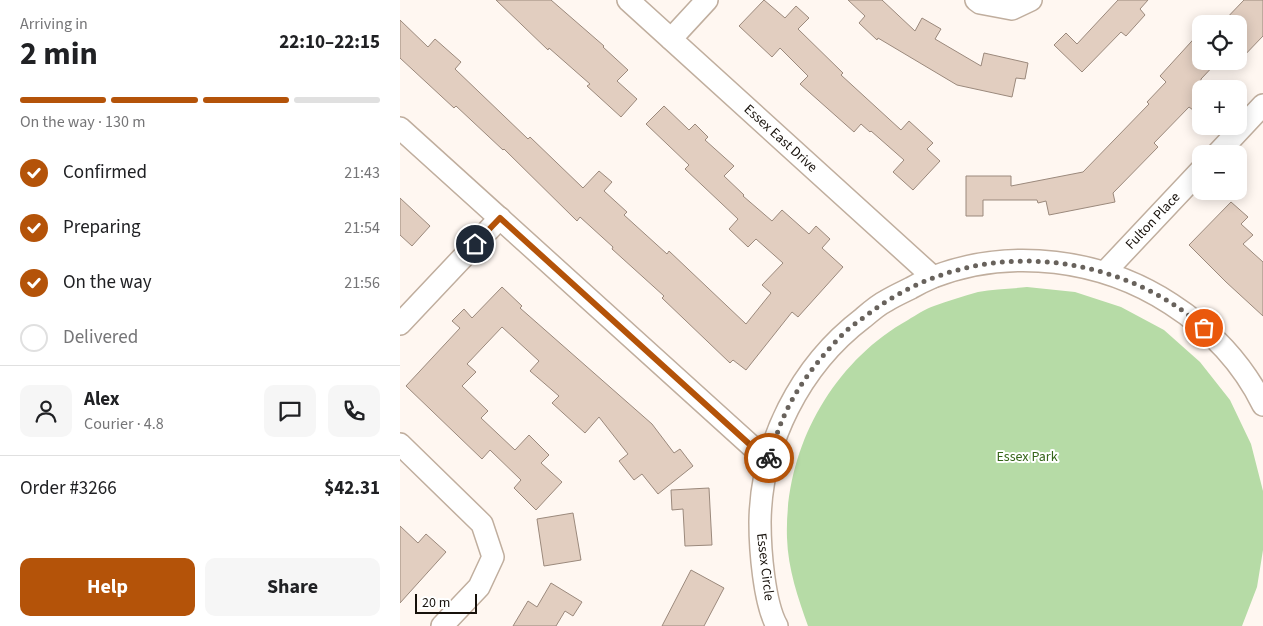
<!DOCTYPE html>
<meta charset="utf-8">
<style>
:root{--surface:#fff;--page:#f6f6f6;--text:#202124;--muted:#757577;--line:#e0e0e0;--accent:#b45309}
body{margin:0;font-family:"Source Sans 3",sans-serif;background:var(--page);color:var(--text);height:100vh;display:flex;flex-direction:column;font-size:19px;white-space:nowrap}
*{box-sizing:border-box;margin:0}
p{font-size:16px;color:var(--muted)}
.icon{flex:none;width:28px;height:28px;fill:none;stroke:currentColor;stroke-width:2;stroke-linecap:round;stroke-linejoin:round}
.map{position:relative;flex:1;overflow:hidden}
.drawer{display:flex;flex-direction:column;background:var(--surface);width:400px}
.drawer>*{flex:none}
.fabs{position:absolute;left:792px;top:15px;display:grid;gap:10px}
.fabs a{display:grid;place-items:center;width:55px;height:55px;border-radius:10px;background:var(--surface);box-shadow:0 2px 12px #0003;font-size:25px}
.scale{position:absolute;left:15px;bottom:12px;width:62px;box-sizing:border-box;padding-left:5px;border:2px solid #17110b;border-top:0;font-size:14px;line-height:18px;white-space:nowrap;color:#17110b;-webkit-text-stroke:4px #fff;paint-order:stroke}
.pin{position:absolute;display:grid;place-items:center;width:42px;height:42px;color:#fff;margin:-21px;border:2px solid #fff;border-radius:50%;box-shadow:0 1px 5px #0007}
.courier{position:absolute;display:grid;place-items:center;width:50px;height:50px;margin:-25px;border:4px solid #b45309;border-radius:50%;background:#fff;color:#222;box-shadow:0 1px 6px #0007}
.head em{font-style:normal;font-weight:700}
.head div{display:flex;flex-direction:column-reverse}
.head{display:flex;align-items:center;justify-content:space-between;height:85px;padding:0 20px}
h1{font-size:32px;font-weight:700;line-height:38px}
.bar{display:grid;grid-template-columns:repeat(4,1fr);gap:8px 5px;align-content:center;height:60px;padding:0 20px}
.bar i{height:6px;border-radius:4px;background:var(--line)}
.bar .current{background:var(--accent)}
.bar p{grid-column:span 4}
.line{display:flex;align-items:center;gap:12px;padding:0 20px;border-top:1px solid var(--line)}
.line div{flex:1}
.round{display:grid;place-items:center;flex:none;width:52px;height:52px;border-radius:10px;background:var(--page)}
ol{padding:0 20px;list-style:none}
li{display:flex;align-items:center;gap:15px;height:55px}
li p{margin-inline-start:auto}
li .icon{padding:5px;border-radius:50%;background:var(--accent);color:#fff;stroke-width:4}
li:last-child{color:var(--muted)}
li i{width:28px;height:28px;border:2px solid var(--line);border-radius:50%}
.action{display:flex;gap:10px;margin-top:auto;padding:10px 20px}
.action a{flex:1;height:58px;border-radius:10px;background:var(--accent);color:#fff;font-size:20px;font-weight:700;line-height:58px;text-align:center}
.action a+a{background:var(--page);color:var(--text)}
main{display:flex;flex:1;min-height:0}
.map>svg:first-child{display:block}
.green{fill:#b6dba6}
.building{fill:#e2cec0;stroke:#9b897c}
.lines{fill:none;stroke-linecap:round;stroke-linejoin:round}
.minor-casing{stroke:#c0ae9e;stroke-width:24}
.minor{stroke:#fff;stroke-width:21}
.done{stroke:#68625c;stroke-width:5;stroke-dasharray:0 9}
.route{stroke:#b45309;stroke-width:6}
.labels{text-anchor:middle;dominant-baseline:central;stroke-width:4;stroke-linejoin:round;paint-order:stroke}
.street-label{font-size:14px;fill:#17110b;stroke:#fff}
.park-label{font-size:14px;fill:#356519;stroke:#fff}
</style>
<main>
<section class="drawer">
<div class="head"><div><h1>2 min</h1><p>Arriving in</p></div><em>22:10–22:15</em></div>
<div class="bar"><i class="current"></i><i class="current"></i><i class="current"></i><i></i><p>On the way · 130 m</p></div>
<ol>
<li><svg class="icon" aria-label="check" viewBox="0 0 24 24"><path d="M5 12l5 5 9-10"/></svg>Confirmed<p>21:43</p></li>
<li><svg class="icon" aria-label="check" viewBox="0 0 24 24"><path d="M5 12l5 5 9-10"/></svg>Preparing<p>21:54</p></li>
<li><svg class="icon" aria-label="check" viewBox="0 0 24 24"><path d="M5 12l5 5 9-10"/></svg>On the way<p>21:56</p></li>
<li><i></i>Delivered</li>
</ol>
<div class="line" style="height:90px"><a class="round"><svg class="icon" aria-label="person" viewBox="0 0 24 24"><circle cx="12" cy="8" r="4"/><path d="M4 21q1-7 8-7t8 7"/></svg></a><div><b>Alex</b><p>Courier · 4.8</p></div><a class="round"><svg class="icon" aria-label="chat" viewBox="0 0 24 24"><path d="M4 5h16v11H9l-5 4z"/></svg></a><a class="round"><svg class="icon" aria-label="phone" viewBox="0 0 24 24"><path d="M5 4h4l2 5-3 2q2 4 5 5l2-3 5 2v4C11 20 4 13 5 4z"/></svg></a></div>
<div class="line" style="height:65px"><div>Order #3266</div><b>$42.31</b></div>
<div class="action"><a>Help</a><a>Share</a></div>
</section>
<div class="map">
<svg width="863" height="626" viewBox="0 0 863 626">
<rect width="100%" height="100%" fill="#fff7f1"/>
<path class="green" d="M627,287L675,292L721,307L764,330L800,362L830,400L851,444L863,491V550L857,587L842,626H408C398,598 388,569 387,538C384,450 431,363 508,320C516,315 525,309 534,306C548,301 563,296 578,292C594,289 611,289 627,287Z"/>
<path class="building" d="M96,0H151L204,46L203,47L228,70L217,81L237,99L221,117L187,86L190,84L149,48L148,50Z
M364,0L385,18L396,6L409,18L398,29L443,73L441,75L501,130L509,121L533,143L527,149L540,161L513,190L493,172L504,160L471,131L470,132L461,124L454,132L400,84L408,76L380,48L372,57L339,26Z
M448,0H482L515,31L522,18L541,29L535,39L581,66L584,53L628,63L625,79L616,78L612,97L557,85L478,38L477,40L459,23L465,16Z
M718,0H748L740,9L745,15L726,36L721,32L682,72L654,45L666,33L677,44Z
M844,0H863V36L839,61V24H821Z
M0,20L28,47L35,39L61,62L55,69L128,139L130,137L183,188L199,171L212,182L204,191L227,212L224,215L267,254L269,251L346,324L371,293L362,285L383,263L356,239L348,247L329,229L338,219L285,169L289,165L246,124L264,106L289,130L295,124L308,137L305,140L334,166L324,176L344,195L343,196L372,221L382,210L409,234L416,226L430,239L422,248L443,267L398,317L392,312L346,370L333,360L330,363L262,298L264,296L212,249L213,247L180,217L177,221L104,149L103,150L56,106L54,108L0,58Z
M801,31V61H818L801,79V102L793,110L789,107L754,143L758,147L713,193L715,202L649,215L646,201L638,203L637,200H583V216H566V176H611V186L683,172L749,104L747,102L766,82L760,76Z
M0,198L30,226L12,246L0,235Z
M831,202L848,217L841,224L853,235L843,244L863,262V316L826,282L789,245Z
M102,287L122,306L120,308L252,424L274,453L280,449L293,466L258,494L242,474L234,480L219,461L228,454L199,417L185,433L152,403L159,396L130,371L139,361L102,327L67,364L76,372L62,386L88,411L81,418L115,450L129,435L149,455L141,463L162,482L136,510L114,488L121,480L90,450L82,459L6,386L60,328L52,321L64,309L72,318Z
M309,488L312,545L285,546L283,509L272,510L271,490Z
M173,513L181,560L144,566L137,519Z
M0,526L18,543L26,534L46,552L0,603Z
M291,570L324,588L304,626H262Z
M151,583L182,602L173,616L165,611L156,626H113L128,601L137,607Z"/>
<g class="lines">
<g class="minor-casing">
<g id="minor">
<path id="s1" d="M228,0L533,277"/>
<path d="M576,0L580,3L612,9L631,0"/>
<path d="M271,39L307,0"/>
<path d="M0,128L368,461"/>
<path d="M817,154L863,105"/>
<path id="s2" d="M705,272L801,170"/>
<path d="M0,324L100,218"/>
<path d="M0,444L82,524L93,557L79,587L42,626"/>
<path d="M377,626C364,603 360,549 360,522C361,443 400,366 463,318C470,312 478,305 486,301C494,296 503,292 511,288C518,284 526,280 533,277C611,247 702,259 771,304C810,329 843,364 863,405"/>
</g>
</g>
<use href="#minor" class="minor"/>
</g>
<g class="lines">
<path class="done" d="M369,458C374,444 378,429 384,416C398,385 420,357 444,333C451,326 459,321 467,315C542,257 640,246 728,281C756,292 782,308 804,328"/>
<path class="route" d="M75,244L100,218L368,461L369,458"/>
</g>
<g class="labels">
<g class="street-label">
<text stroke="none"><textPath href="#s1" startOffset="206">Essex East Drive</textPath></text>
<text stroke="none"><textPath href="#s2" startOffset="70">Fulton Place</textPath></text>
<text transform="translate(365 567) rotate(83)">Essex Circle</text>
</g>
<g class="park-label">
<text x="627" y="457">Essex Park</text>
</g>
</g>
</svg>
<div class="fabs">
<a><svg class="icon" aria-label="locate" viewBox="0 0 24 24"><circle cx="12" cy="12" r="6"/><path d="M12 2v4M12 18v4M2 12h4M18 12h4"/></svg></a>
<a>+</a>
<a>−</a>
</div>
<div class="scale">20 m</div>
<div class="pin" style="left:804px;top:328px;background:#ea580c"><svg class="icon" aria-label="bag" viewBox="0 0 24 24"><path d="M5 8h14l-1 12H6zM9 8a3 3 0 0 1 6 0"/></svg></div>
<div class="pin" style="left:75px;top:244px;background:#1f2937"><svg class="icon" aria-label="home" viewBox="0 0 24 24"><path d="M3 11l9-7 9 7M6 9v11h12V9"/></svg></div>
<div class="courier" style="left:369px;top:458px"><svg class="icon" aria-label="bike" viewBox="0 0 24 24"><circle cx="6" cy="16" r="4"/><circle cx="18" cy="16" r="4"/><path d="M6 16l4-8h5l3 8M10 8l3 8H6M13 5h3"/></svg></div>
</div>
</main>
